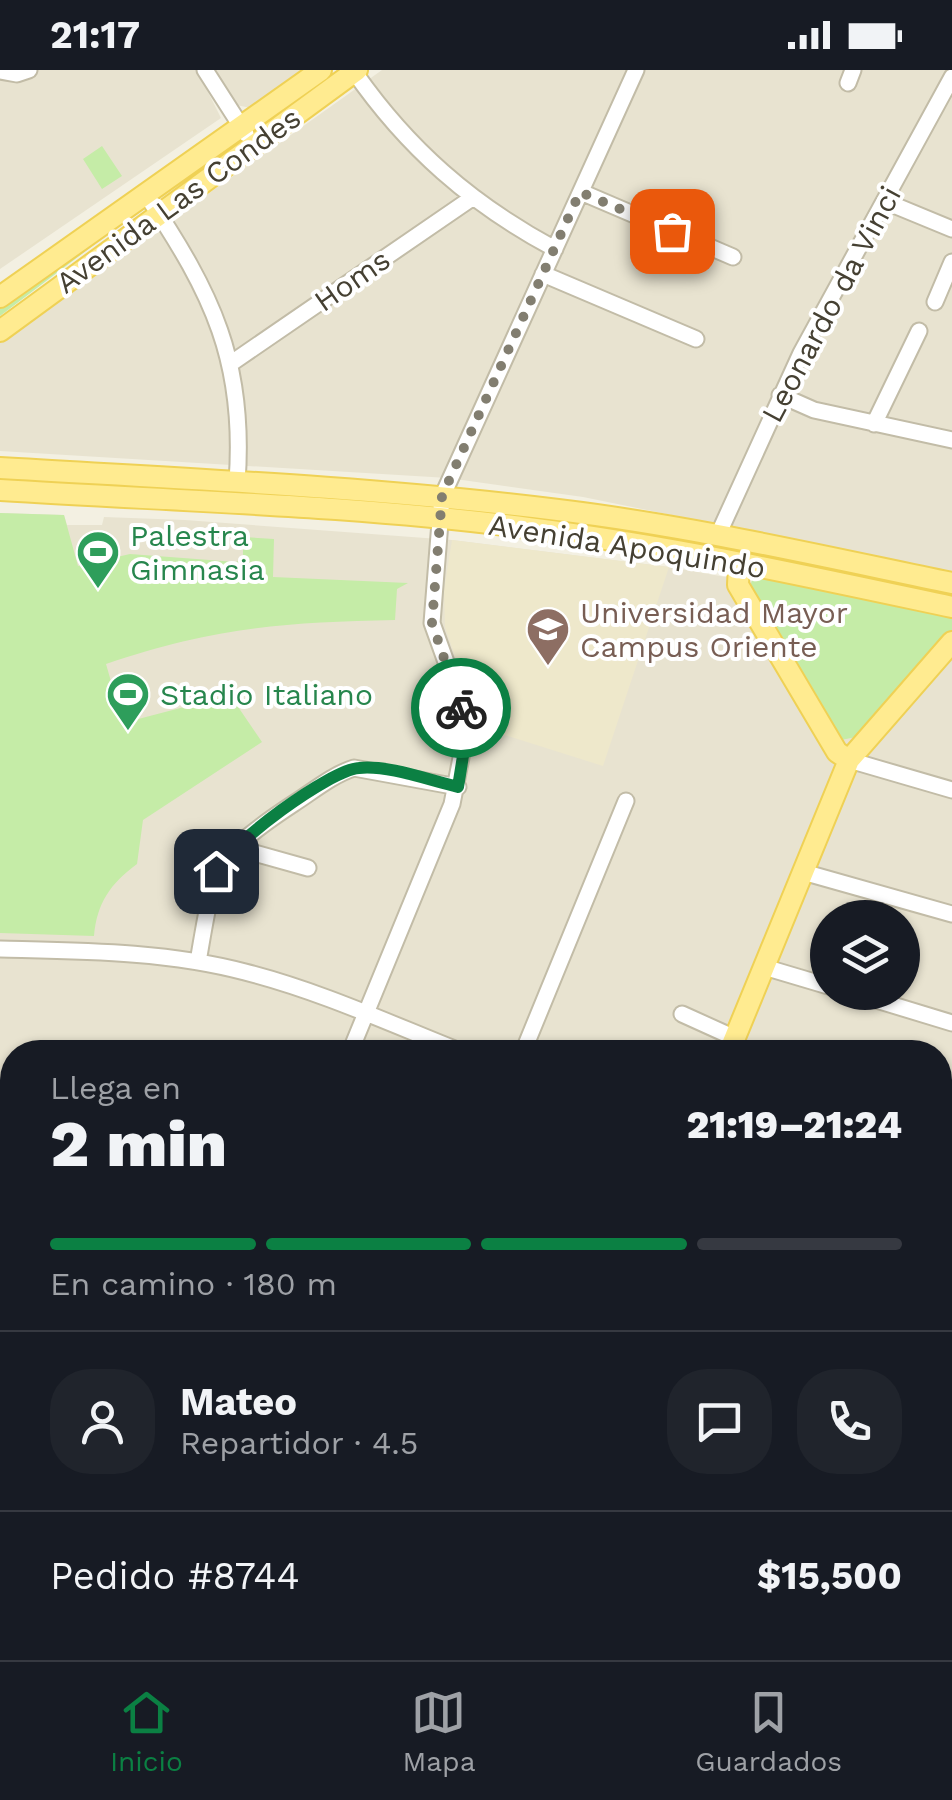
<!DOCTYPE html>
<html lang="es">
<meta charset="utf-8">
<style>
:root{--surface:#171b24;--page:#20242c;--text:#f1f3f6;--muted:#9ea1a6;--line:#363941;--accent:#0b8043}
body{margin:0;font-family:"Work Sans",sans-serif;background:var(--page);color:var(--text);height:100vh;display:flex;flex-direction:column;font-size:38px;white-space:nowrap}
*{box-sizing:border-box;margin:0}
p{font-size:32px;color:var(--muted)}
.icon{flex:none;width:55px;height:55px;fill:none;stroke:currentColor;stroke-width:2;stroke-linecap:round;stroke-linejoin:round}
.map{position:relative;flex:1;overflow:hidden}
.details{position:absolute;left:0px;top:970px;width:952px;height:620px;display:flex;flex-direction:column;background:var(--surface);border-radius:40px 40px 0 0;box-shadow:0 2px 8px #0004}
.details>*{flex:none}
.controls{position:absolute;left:810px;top:830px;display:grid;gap:20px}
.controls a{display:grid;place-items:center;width:110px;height:110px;border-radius:50%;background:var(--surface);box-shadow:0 2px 8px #0004;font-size:50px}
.pin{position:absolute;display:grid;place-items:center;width:85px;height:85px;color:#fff;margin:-42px;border-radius:20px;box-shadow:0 5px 15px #0006}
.courier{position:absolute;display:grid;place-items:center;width:100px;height:100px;margin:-50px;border:8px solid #0b8043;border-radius:50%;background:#fff;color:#222;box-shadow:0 2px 12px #0007}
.headline em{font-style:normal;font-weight:800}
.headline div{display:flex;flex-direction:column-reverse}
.headline{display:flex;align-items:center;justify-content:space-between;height:170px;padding:0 50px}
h1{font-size:65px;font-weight:800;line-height:75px}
.bar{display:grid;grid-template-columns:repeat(4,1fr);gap:15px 10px;align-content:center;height:120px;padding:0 50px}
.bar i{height:12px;border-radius:8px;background:var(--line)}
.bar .selected{background:var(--accent)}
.bar p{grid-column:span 4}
.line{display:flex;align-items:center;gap:25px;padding:0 50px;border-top:2px solid var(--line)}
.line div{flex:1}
.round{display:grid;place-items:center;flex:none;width:105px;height:105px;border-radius:40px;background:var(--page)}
.status{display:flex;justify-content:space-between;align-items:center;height:70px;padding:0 50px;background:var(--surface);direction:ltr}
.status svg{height:28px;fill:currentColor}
.tabs{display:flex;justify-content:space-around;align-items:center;height:140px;border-top:2px solid var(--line);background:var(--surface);font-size:28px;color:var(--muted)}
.tabs a{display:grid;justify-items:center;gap:5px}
.tabs .selected{color:var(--accent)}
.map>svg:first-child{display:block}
.residential{fill:#e8e3d0;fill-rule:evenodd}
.education{fill:#eee8cb}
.green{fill:#c5eca7}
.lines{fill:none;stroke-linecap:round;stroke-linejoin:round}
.minor-casing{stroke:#c2bca7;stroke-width:19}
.major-casing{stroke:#efd155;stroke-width:24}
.minor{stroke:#fff;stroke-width:15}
.major{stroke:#ffeb90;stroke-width:20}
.done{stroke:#827e70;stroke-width:10;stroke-dasharray:0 18}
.route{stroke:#0b8043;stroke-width:12}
.labels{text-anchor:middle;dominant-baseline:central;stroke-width:8;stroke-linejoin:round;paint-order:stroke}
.street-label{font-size:30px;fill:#454032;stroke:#fff}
.leisure-label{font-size:30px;fill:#27864d;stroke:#fff;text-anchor:start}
.education-label{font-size:30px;fill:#785e54;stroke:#fff;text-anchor:start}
</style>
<div class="status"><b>21:17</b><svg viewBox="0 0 49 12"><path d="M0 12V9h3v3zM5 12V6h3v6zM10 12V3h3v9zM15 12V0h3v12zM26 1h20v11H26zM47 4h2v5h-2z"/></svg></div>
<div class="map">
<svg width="952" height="1590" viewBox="0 0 952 1590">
<rect width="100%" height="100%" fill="#f3f0e2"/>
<path class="residential" d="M0,0H197L221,48L0,199Z
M212,0H307L251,38L231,34Z
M382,0H952V502L583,427L448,408L0,381V272Z
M0,443L64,445L67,455H102L104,447L185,450L452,470L669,497L952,547V1590H189L174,1578H940V982H12V1438L0,1427ZM828,848H902V922H828Z
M0,1489L12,1500V1578H99L112,1590H0Z"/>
<path class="education" d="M452,470L669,497L603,696L479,657L445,557L444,520Z"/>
<path class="green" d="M102,76L122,106L102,119L83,89Z
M94,172L95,174L0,246V234Z
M0,443L64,445L78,496L130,484L236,492L243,489V467L274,469L273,507L408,513L397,519L395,550C285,552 212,558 106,594L123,653L230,625L262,672L143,750L137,794C110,814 97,833 94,866L0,863Z
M753,506L952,545V561L861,666L841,670L749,521Z"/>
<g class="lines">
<g class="minor-casing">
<path id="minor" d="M205,0L246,64
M353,0C407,78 471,134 555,179
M0,1L17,4L29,0
M848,13L853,0
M581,122L733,187
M147,126C212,223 246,292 237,412
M884,131L952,159
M543,204L696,269
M935,232L952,192
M233,292L472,128
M780,325L814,340L952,370
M874,354L919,261
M718,465L801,283L952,7
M849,690L952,720
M233,777L308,798
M803,802L952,844
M0,879C81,881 166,881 245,902C320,921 391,954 462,982
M198,892C214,800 211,788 293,734C312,722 332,705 354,698L458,717
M764,897L828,916
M850,922L952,953
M682,944L735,968
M350,982L452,734L465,667L460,631L432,553L442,427L636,0
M523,982L626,731
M940,1102L952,1106
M0,1161L12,1164
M940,1247L952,1249
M940,1368L952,1370
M940,1494L952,1496
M607,1578L677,1590
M273,1590L278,1578"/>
</g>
<g class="major-casing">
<path id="major" d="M0,227L321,0
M0,261L357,0
M0,398C186,409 373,417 558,440C691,456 821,486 952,513
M0,420C176,431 354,435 528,458C671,476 811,507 952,537
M739,493L738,515L837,682L849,690
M729,982L849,690L952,572
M0,1463L12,1474
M129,1578L144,1590
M480,1590L485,1578"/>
</g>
<use href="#minor" class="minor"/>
<use href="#major" class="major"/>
</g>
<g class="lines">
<path class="done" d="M461,638L432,553L442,426L580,122L672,161"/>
<path class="route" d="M216,801C230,774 329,700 359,698C389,695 428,710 458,717L464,680L461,638"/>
</g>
<defs>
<g id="stadium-pin" transform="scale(2.25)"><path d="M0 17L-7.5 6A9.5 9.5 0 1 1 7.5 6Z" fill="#2e9e5b" stroke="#fff"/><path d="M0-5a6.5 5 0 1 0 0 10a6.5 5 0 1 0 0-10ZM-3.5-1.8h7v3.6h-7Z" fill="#fff"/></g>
<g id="university-pin" transform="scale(2.25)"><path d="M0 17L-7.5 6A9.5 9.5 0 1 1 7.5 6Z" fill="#8d6e63" stroke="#fff"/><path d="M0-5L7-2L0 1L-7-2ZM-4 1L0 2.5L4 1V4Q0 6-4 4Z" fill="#fff"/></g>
</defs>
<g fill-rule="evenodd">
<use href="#stadium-pin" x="98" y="482"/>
<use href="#university-pin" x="548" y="559"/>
<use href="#stadium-pin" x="128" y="624"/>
</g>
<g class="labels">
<g class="street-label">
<text transform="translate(178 130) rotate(-36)">Avenida Las Condes</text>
<text transform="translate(352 210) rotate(-35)">Homs</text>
<text transform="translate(831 234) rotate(-62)">Leonardo da Vinci</text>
<text transform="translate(627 476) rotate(9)">Avenida Apoquindo</text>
</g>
<g class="leisure-label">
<text x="130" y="465">Palestra<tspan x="130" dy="34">Gimnasia</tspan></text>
<text x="160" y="624">Stadio Italiano</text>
</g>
<g class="education-label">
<text x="580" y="542">Universidad Mayor<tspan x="580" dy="34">Campus Oriente</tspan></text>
</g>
</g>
</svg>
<div class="controls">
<a><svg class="icon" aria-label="layers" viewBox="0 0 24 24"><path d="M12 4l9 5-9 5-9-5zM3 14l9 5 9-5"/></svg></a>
</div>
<div class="pin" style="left:672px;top:161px;background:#ea580c"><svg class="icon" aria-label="bag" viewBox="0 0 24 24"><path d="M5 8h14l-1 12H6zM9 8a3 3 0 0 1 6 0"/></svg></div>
<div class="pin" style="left:216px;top:801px;background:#1f2937"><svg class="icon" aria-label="home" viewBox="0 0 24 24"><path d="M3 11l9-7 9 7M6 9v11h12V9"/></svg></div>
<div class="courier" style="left:461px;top:638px"><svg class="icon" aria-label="bike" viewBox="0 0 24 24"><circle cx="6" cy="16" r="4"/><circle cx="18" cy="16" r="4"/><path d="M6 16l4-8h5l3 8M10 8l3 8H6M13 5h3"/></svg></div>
<section class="details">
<div class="headline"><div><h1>2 min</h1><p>Llega en</p></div><em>21:19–21:24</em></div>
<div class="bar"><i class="selected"></i><i class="selected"></i><i class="selected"></i><i></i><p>En camino · 180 m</p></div>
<div class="line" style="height:180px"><a class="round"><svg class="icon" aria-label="person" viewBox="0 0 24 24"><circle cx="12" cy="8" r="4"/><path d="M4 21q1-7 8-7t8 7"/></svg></a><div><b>Mateo</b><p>Repartidor · 4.5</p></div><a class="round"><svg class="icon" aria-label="chat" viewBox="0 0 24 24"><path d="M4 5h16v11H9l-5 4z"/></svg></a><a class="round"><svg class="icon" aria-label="phone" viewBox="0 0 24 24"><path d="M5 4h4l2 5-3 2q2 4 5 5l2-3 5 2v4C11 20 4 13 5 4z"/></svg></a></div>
<div class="line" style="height:130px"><div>Pedido #8744</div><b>$15,500</b></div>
</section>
</div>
<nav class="tabs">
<a class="selected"><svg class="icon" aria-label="home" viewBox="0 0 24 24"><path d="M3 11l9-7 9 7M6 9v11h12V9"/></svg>Inicio</a>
<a><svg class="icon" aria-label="map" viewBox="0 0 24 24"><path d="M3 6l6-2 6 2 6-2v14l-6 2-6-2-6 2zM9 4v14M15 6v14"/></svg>Mapa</a>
<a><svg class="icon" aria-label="saved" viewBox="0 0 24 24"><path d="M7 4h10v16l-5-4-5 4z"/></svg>Guardados</a>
</nav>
